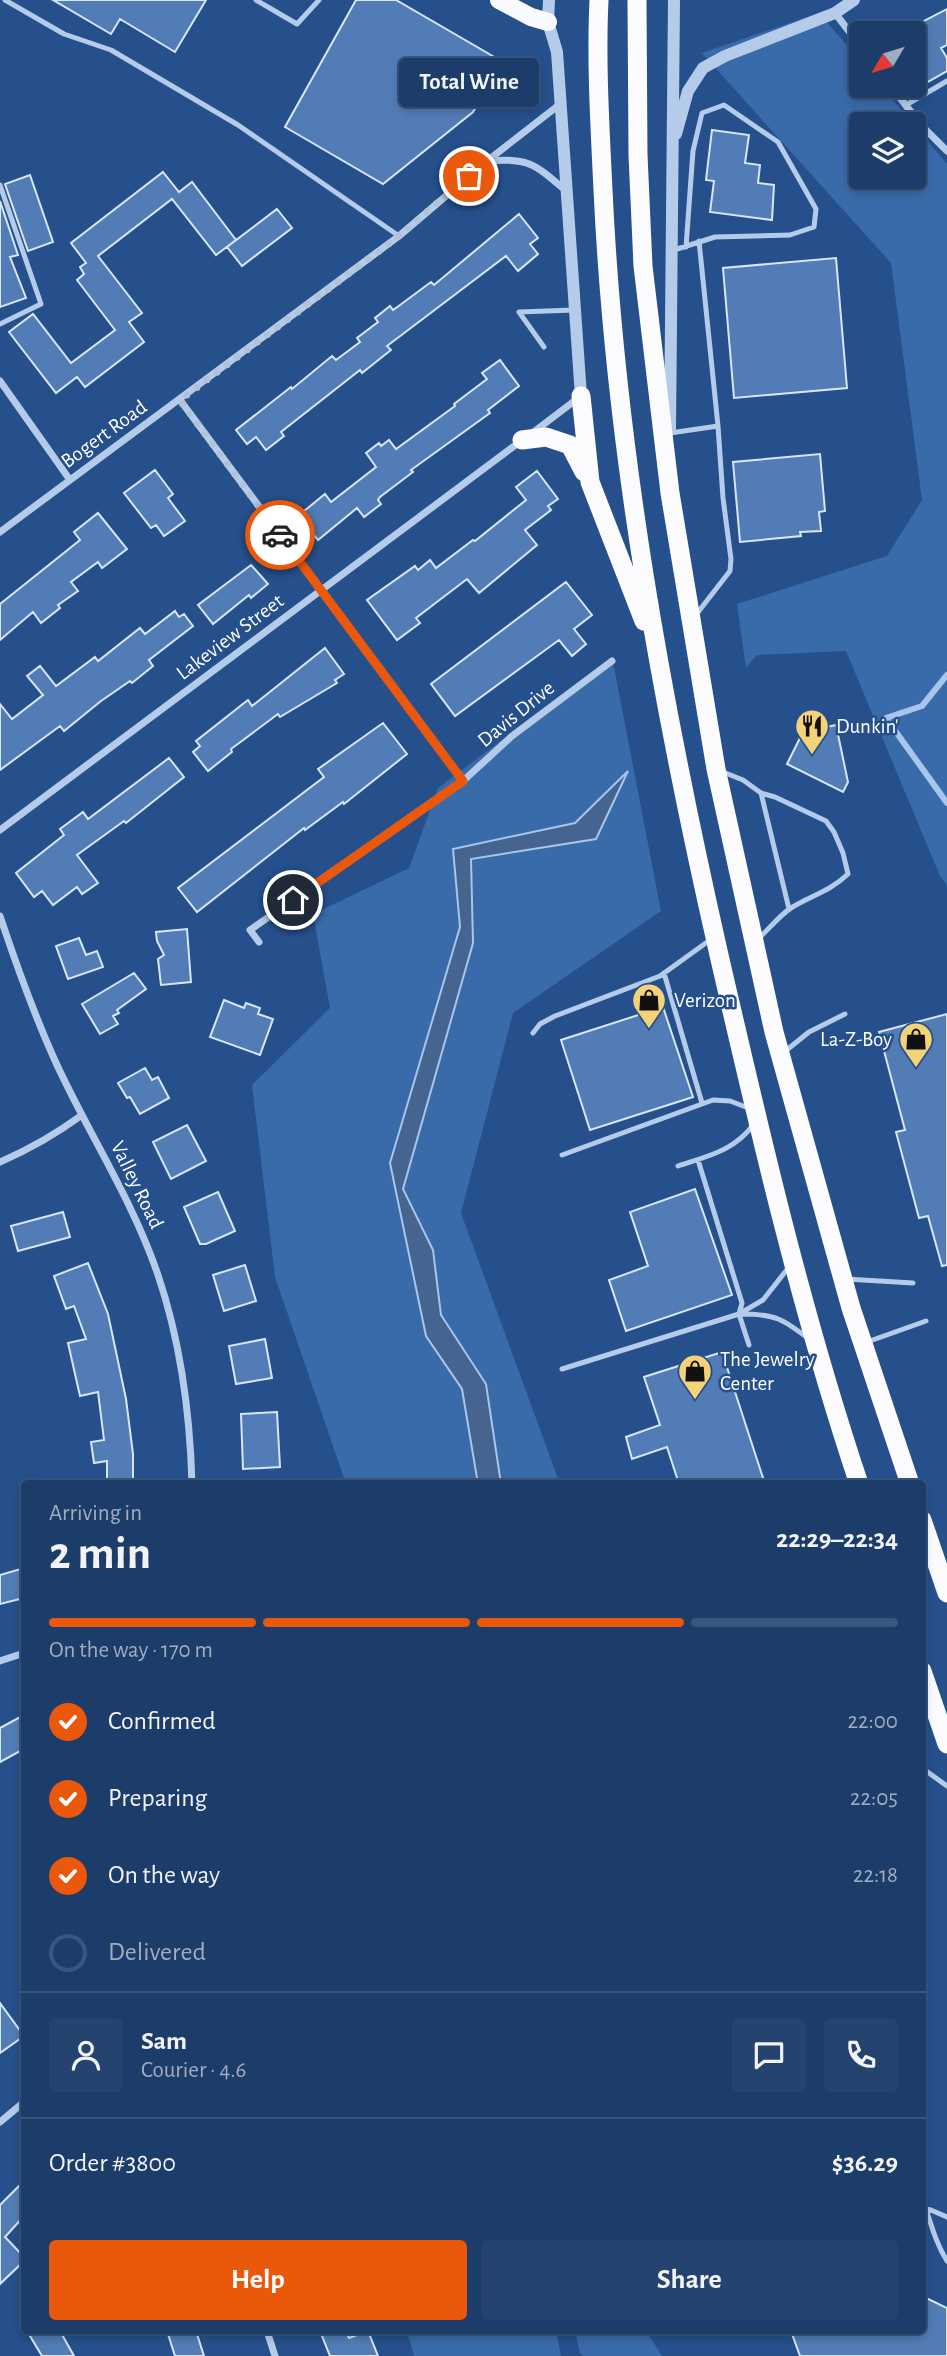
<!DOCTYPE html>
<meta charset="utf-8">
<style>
:root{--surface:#1c3c69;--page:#25436f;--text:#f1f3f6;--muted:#a0adc0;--line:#3a567d;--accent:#ea580c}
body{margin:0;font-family:"Alegreya Sans",sans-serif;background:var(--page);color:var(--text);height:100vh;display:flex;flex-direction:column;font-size:26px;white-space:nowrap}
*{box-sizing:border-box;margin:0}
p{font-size:23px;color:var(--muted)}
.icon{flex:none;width:38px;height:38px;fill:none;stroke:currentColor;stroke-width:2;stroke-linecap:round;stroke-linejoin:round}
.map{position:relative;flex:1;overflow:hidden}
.drawer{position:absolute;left:21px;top:1480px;width:905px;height:854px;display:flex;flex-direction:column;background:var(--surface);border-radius:7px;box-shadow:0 4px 10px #0003,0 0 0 2px var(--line)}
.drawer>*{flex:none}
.needle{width:46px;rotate:232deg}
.fabs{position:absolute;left:849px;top:21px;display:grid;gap:14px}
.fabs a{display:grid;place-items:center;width:77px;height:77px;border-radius:7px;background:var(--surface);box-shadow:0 4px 10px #0003,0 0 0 2px var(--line);font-size:35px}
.pin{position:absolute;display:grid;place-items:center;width:60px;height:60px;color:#fff;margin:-30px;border:4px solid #fff;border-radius:50%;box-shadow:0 2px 7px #0007}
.courier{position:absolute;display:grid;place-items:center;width:70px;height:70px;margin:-35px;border:5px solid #ea580c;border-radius:50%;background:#fff;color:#222;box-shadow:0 2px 9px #0007}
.bubble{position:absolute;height:49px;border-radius:7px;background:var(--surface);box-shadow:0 4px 10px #0003,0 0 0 2px var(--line);font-size:23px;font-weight:600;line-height:49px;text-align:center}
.summary em{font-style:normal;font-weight:600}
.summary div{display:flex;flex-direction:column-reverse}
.summary{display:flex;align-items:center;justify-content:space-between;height:119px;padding:0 28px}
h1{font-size:46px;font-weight:600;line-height:52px}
.bar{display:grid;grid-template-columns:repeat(4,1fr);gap:10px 7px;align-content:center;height:84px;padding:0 28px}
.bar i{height:9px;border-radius:5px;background:var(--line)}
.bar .active{background:var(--accent)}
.bar p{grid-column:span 4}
.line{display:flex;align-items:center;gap:18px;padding:0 28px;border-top:2px solid var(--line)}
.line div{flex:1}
.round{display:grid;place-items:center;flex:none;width:74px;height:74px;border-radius:7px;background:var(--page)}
ol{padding:0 28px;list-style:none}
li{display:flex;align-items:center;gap:21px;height:77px}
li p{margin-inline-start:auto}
li .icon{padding:7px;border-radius:50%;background:var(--accent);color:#fff;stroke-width:4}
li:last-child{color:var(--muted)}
li i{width:38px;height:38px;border:4px solid var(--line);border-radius:50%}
.button{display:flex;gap:14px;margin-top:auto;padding:14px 28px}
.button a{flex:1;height:80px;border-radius:7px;background:var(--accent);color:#fff;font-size:28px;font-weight:600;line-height:80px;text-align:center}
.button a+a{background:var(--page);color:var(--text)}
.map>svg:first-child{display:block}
.green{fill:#396aa9;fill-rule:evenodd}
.water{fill:#45648f;stroke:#a8c6eb;stroke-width:2}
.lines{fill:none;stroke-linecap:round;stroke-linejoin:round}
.stream{stroke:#a8c6eb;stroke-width:6}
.building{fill:#517cb5;stroke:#d8e6f8;stroke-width:2}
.service{stroke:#b4ccea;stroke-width:5}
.minor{stroke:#b4ccea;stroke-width:7}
.tertiary{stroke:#b4ccea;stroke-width:12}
.primary{stroke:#f8fafe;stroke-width:18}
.trunk{stroke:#fcfcfe;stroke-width:19}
.done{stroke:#b3c2d7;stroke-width:7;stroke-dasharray:0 12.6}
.route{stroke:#ea580c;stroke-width:9}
.labels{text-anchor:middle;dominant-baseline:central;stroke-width:5;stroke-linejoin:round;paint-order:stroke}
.street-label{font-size:21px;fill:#fff;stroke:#25508c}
.poi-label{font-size:21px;fill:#fff;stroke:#25508c;text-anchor:start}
</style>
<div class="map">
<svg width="947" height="2356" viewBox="0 0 947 2356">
<rect width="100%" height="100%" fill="#25508c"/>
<path class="green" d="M819,13L861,62V86H881L947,164V885L940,876L846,651L757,655L746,668L737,604L887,556L922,500L891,263L702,53ZM861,124H914V177H861Z
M612,657L661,911L513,1013L461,1213L560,1484H501L486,1384L441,1315L433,1250L403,1189L473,943L471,858L596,839L627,773L575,823L453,849L460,927L390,1163L426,1336L462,1389L478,1484H346L275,1277L252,1085L330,1008L313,914L409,868L438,788Z
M407,2331H556L561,2356H414Z
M575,2331H646L662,2356H583L580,2353Z"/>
<path class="water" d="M628,771L596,839L471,859L473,943L403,1189L433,1250L441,1315L486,1384L501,1484H478L462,1389L426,1336L390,1163L460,927L453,849L575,823Z"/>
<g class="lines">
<path class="stream" d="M947,675L922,706L886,718L947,803"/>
</g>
<path class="building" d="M53,0H206L175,52L120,19L111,34Z
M356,0H396L503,62L473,112L383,184L285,127Z
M947,9V45L941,48L947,58V71L924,84L914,65V26Z
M712,130L749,135L745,163L760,165L758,183L774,185L772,220L710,212L714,181L706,180Z
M163,172L179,192L192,182L236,240L216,255L172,199L98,256L142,313L129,322L144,342L85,387L77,377L56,393L9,332L33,314L71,363L115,330L77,280L84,274L80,267L86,263L71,243Z
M30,175L53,242L28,251L5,184Z
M0,201L18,255L10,257L26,298L0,307Z
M277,209L292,228L242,266L227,247Z
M519,214L538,238L530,244L538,254L518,271L506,256L387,346L391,350L362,373L360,370L281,432L284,436L266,450L256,437L247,444L236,430L291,387L292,389L332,356L336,360L360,342L357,338L378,322L375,318L390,306L393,310L400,305L431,282L434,285Z
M836,258L847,388L734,398L723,268Z
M500,360L519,386L488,410L490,413L411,470L413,472L380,497L378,500L381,504L364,517L357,508L318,540L298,516L325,494L331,502L376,467L366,453L379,443L381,446L389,440L396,449L455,406L454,404L487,379L482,373Z
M820,454L825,511L819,512L821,531L800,532L801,536L740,542L733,462Z
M155,470L173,494L168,498L185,521L164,536L156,525L151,528L124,493Z
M537,471L558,499L548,506L551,510L525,530L537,545L479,593L467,579L416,618L420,623L397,640L367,600L415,566L418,570L430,560L436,568L473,540L475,541L526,500L516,487Z
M98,513L127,549L102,568L98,562L71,582L78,591L58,605L60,608L41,623L33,612L0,640V604L80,540L74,532Z
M251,565L268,584L251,598L249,595L213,624L198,605Z
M566,582L592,615L574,629L586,644L572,656L559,640L455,716L431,684Z
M175,611L179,617L184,614L193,626L149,660L153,666L132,683L130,681L101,701L64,731L60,726L0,770V704L12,719L43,695L27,676L40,666L56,686L95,657L98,661L140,628L145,634Z
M325,648L344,674L335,680L337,683L280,717L278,714L231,749L232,752L208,771L193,752L200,746L196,741L248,700L252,706Z
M383,723L407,754L344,804L343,802L305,830L304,828L197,912L178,888L324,777L318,769Z
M836,725L848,782L843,792L787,764L803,732Z
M169,758L184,777L126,823L124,821L77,855L98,883L82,894L77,887L53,905L42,891L34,897L16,873L64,835L60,829L83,812L88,819Z
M187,929L191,982L161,985L158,959L164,955L157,941L156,932Z
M79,938L86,955L97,951L103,967L68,979L56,946Z
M134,973L146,989L117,1010L119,1013L113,1016L118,1024L100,1034L82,1004Z
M224,1000L244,1008L246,1003L260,1008L258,1014L273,1019L260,1055L210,1037Z
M663,1007L693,1097L590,1130L561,1040Z
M947,1014V1265L942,1266L928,1216L919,1218L896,1132L905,1130L879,1032Z
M145,1068L152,1080L158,1077L169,1098L140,1114L130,1097L127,1098L118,1083Z
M187,1125L206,1161L171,1179L153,1142Z
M695,1189L732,1295L626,1331L609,1280L648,1266L630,1212Z
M218,1192L235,1231L206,1244H200L184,1207Z
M63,1212L70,1237L18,1251L11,1226Z
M88,1263L108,1314L126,1399L133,1454V1484H107V1461L94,1463L91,1442L104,1440L98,1392L80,1396L68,1343L86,1339L74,1306L66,1309L54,1276Z
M245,1265L256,1301L224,1311L213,1275Z
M265,1339L272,1378L236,1384L229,1346Z
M722,1352L765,1484H679L667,1447L632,1459L626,1437L660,1425L644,1377Z
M277,1412L280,1467L243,1469L241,1414Z
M24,1568V1598L0,1604V1575Z
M24,1715V1749L0,1762V1728Z
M0,2003L24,2036L0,2053Z
M24,2181V2216L5,2237L24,2257V2261L0,2284V2205Z
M922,2296L947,2308V2356H800L791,2331H922Z
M27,2331H60L74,2356H42Z
M167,2331H196L204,2356H175Z
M320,2331H346L349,2338L368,2331L378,2356H330Z"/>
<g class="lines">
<path class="service" d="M5,0L64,34L111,50L238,125L399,236
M256,0L297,24L319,0
M906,105L947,81
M0,185L41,304L0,324
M674,250L715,237L790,235L814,227L816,209L778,142L724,105L702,113L693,151L686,247
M544,347L519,312L574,310
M670,433L718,426
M695,616L730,571L731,559L723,498L718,426L699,241
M723,772L743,780L761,793L775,797L826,821L834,832L843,853L848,874C829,892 812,895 791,908C780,915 769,929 759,938
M761,793L789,909
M664,973L702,1103
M533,1033L540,1024L555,1016L660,976L710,940
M783,1053L809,1032L845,1014
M562,1155L713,1100L730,1101L751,1109
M698,1160L742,1303L739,1314L749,1345
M678,1166C708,1156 734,1151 754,1124
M846,1279L913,1283
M742,1314C775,1314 783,1319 809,1339
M867,1342L926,1321
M562,1369L739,1314L763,1300L789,1267
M922,1727L929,1712
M922,1768L947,1786
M922,2197C930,2219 934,2240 947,2261
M926,2208L947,2217"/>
<path class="minor" d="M835,13L861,47
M891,86L921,125L947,151
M488,161C528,157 536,165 565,190
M0,381L70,480
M180,400L463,781
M531,434L577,399
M0,532L399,236L487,161L559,105
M0,830L521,441
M0,916C17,967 35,1017 57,1065C90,1136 133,1201 158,1275C181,1343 190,1413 192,1484
M259,942L250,930L463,781L512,736L612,661
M0,1162C30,1149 56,1134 82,1115
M0,1661L24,1653
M0,2122L24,2102
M267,2331L275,2356"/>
<path class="tertiary" d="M549,0L548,22L557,52L581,396
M676,134L688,91L703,68L725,56L835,13L854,0
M670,430L674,0"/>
<path class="primary" d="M499,0L531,17L548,22"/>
<path class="trunk" d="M599,0C596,63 600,127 603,190C615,448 662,704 719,955C760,1133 801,1311 859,1484
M637,0L638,155L643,266L670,493L716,769L774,1032L851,1308L910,1484
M581,396L590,482L644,621
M522,440L546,437L570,445L584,472
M922,1520L947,1593
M922,1671L947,1744"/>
</g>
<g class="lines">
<path class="done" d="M280,535L180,400L399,236L469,176"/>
<path class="route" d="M280,535L463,781L293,900"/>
</g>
<defs>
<g id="restaurant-pin" transform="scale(1.75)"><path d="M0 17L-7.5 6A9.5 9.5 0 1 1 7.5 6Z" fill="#f4d278" stroke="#25508c"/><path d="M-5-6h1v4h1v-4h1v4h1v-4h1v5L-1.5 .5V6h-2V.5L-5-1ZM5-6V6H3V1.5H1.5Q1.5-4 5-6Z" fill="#111"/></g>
<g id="shop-pin" transform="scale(1.75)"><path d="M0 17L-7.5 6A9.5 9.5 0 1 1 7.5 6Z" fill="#f4d278" stroke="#25508c"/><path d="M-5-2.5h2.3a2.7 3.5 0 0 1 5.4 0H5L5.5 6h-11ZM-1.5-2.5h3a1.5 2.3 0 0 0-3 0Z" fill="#111"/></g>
</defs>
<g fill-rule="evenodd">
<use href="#restaurant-pin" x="812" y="726"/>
<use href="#shop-pin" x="649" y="1000"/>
<use href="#shop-pin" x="916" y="1039"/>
<use href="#shop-pin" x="695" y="1371"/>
</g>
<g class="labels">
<g class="street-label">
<text transform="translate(104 434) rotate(-36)">Bogert Road</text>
<text transform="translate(230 637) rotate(-37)">Lakeview Street</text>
<text transform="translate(516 714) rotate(-39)">Davis Drive</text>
<text transform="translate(137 1185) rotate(64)">Valley Road</text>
</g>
<g class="poi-label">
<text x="836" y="726">Dunkin'</text>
<text x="674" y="1000">Verizon</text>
<text x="892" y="1039" text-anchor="end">La-Z-Boy</text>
<text x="720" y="1359">The Jewelry<tspan x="720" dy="24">Center</tspan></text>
</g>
</g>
</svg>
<div class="fabs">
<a><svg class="needle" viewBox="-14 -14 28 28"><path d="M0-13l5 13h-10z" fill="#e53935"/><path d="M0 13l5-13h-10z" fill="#a0adc0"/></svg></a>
<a><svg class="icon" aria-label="layers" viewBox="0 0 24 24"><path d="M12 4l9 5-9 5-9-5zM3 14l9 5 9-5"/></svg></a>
</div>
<div class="pin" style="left:469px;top:176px;background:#ea580c"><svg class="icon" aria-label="bag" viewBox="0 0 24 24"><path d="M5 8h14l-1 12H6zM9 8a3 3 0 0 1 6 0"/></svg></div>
<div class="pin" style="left:293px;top:900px;background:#1f2937"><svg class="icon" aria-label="home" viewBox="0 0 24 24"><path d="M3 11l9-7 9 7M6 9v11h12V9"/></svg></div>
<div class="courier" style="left:280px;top:535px"><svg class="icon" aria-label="car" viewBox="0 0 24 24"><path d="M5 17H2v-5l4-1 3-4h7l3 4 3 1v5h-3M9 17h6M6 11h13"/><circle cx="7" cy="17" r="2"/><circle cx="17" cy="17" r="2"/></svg></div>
<div class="bubble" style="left:399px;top:58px;width:140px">Total Wine</div>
<section class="drawer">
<div class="summary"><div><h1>2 min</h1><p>Arriving in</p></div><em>22:29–22:34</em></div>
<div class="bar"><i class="active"></i><i class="active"></i><i class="active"></i><i></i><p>On the way · 170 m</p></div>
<ol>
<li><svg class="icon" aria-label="check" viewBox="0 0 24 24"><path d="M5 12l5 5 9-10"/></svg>Confirmed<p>22:00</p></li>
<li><svg class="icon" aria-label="check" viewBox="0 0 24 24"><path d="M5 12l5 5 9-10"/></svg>Preparing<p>22:05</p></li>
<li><svg class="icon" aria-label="check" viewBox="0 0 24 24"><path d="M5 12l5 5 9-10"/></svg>On the way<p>22:18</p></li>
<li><i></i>Delivered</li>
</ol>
<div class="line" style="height:126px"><a class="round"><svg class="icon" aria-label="person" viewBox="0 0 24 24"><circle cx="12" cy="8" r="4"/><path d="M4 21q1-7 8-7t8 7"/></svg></a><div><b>Sam</b><p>Courier · 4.6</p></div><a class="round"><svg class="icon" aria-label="chat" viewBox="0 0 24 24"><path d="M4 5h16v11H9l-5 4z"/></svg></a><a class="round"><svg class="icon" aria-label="phone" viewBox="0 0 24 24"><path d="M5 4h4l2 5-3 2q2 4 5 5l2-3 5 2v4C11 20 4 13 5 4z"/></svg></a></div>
<div class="line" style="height:91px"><div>Order #3800</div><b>$36.29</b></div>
<div class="button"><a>Help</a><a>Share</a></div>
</section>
</div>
